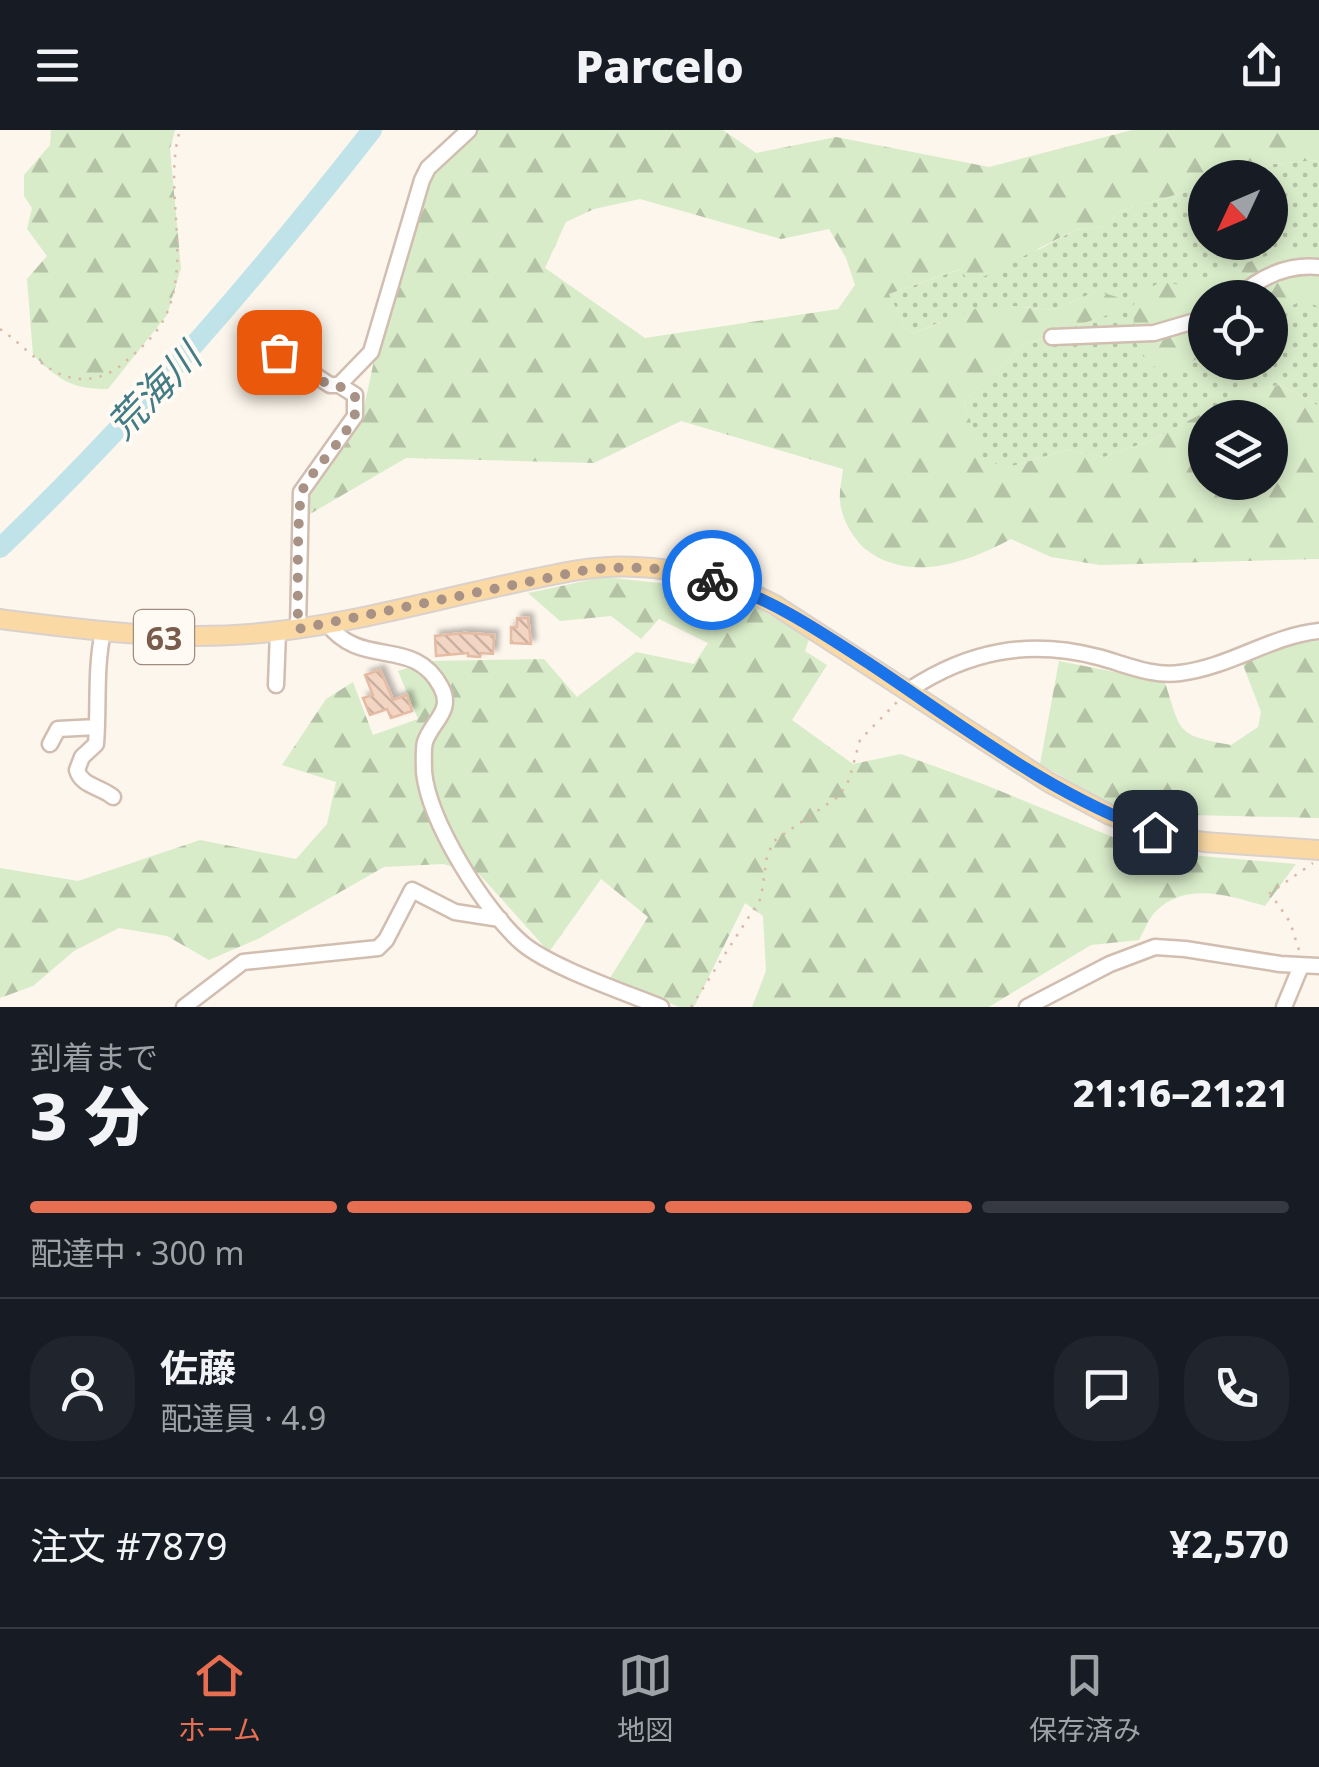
<!DOCTYPE html>
<html lang="ja">
<meta charset="utf-8">
<style>
:root{--surface:#171b24;--page:#20242c;--text:#f1f3f6;--muted:#9ea1a6;--line:#363941;--accent:#e76f51}
body{margin:0;font-family:"Noto Sans","Noto Sans JP",sans-serif;background:var(--page);color:var(--text);height:100vh;display:flex;flex-direction:column;font-size:38px;white-space:nowrap}
*{box-sizing:border-box;margin:0}
p{font-size:32px;color:var(--muted)}
.icon{flex:none;width:55px;height:55px;fill:none;stroke:currentColor;stroke-width:2;stroke-linecap:round;stroke-linejoin:round}
.map{position:relative;height:877px;overflow:hidden}
.sheet{display:flex;flex-direction:column;background:var(--surface);flex:1}
.sheet>*{flex:none}
.needle{width:65px;rotate:226deg}
.buttons{position:absolute;left:1188px;top:30px;display:grid;gap:20px}
.buttons a{display:grid;place-items:center;width:100px;height:100px;border-radius:50%;background:var(--surface);box-shadow:0 5px 15px #0003;font-size:50px}
.pin{position:absolute;display:grid;place-items:center;width:85px;height:85px;color:#fff;margin:-42px;border-radius:20px;box-shadow:0 5px 15px #0006}
.courier{position:absolute;display:grid;place-items:center;width:100px;height:100px;margin:-50px;border:8px solid #1a73e8;border-radius:50%;background:#fff;color:#222;box-shadow:0 2px 12px #0007}
.headline em{font-style:normal;font-weight:800}
.headline div{display:flex;flex-direction:column-reverse}
.headline{display:flex;align-items:center;justify-content:space-between;height:170px;padding:0 30px}
h1{font-size:65px;font-weight:800;line-height:75px}
.bar{display:grid;grid-template-columns:repeat(4,1fr);gap:15px 10px;align-content:center;height:120px;padding:0 30px}
.bar i{height:12px;border-radius:8px;background:var(--line)}
.bar .on{background:var(--accent)}
.bar p{grid-column:span 4}
.line{display:flex;align-items:center;gap:25px;padding:0 30px;border-top:2px solid var(--line)}
.line div{flex:1}
.round{display:grid;place-items:center;flex:none;width:105px;height:105px;border-radius:40px;background:var(--page)}
header{display:flex;justify-content:space-between;align-items:center;height:130px;padding:0 30px;background:var(--surface);font-size:45px;font-weight:800}
.menu{display:flex;justify-content:space-around;align-items:center;height:140px;border-top:2px solid var(--line);background:var(--surface);font-size:28px;color:var(--muted)}
.menu a{display:grid;justify-items:center;gap:5px}
.menu .on{color:var(--accent)}
.map>svg:first-child{display:block}
.grass{fill:url(#grass-dots);fill-rule:evenodd}
.forest{fill:url(#forest-firs);fill-rule:evenodd}
.lines{fill:none;stroke-linecap:round;stroke-linejoin:round}
.river{stroke:#bfe3e8;stroke-width:20}
.building{fill:url(#building-back-hatch);stroke:#e6bba3;stroke-width:2.5;filter:url(#shadow)}
.minor-casing{stroke:#d1beb0;stroke-width:19}
.major-casing{stroke:#dad1cd;stroke-width:22}
.path{stroke:#d9b8a5;stroke-width:2.5;stroke-dasharray:2.5 8;stroke-linecap:butt}
.minor{stroke:#fff;stroke-width:14}
.major{stroke:#fbd9a5;stroke-width:18}
.done{stroke:#a89285;stroke-width:10;stroke-dasharray:0 18}
.route{stroke:#1a73e8;stroke-width:12}
.labels{text-anchor:middle;dominant-baseline:central;stroke-width:8;stroke-linejoin:round;paint-order:stroke}
.shield{fill:#fffaf3;stroke:#a28b7f;stroke-width:2.5}
.shield-label{font-size:32px;font-weight:bold;fill:#7a5c4d}
.water-label{font-size:38px;font-style:italic;fill:#437c86;stroke:#fffaf3}
</style>
<header><svg class="icon" aria-label="menu" viewBox="0 0 24 24"><path d="M4 6h16M4 12h16M4 18h16"/></svg>Parcelo<svg class="icon" aria-label="share" viewBox="0 0 24 24"><path d="M12 15V3M7 8l5-5 5 5M5 13v7h14v-7"/></svg></header>
<div class="map">
<svg width="1319" height="877" viewBox="0 0 1319 877">
<defs>
<pattern id="grass-dots" width="8" height="8" patternUnits="userSpaceOnUse" patternTransform="scale(2.5)"><rect width="8" height="8" fill="#d8ecc9"/><path d="M2 2h.1M6 6h.1" fill="none" stroke="#b4c2a5" stroke-width="1.8" stroke-linecap="round"/></pattern>
<pattern id="forest-firs" width="22" height="20" patternUnits="userSpaceOnUse" patternTransform="scale(2.5)"><rect width="22" height="20" fill="#d8ecc9"/><path d="M5 1l3.5 6h-7zM16 11l3.5 6h-7z" fill="#b4c2a5"/></pattern>
<pattern id="building-back-hatch" width="6" height="6" patternUnits="userSpaceOnUse" patternTransform="scale(2.5)"><rect width="6" height="6" fill="#f3d5c3"/><path d="M-1 5l2 2M0 0l6 6M5-1l2 2" fill="none" stroke="#cab0a1"/></pattern>
<filter id="shadow"><feDropShadow dx="4.5" dy="-4.5" stdDeviation="2.5" flood-color="#0004"/></filter>
</defs>
<rect width="100%" height="100%" fill="#fdf6ec"/>
<path class="grass" d="M1319,30V276L1280,255L1248,260L1150,311L1104,327L1067,320L1006,338L983,329L964,272L1021,216L1115,182L1097,161L1054,180L1011,176L938,193L914,203L906,199L889,164L961,139L1040,119L1075,100L1107,96L1118,82L1205,56V112H1270V48L1233,47L1274,34ZM1205,168H1270V232H1205Z"/>
<path class="forest" d="M51,0H175L170,19L181,138L167,185L108,259C70,259 60,250 33,225L27,149L47,126L27,99L32,78L24,66V45L50,15Z
M478,0H723L756,23L836,7L989,37L1132,0H1319V30L1274,34L1233,47L1205,48V56L1118,82L1107,96L1075,100L985,146L967,149L960,139L889,164L906,199L914,203L977,178L1011,176L1054,180L1097,161L1117,167L1120,176L1115,182L1021,216L964,272L983,328L1006,338L1067,320L1104,327L1150,311L1247,260L1280,255L1319,276V429L1100,435L1051,427L1011,409C966,433 908,454 864,418C852,407 841,387 840,371C839,361 842,349 843,339L681,291L594,333L406,328L310,384L308,362L363,282L375,226L424,61L433,43ZM640,69L781,109L829,99L846,128L855,155L838,179L645,208L545,138L566,92L594,79ZM1205,288H1270V352H1205Z
M1319,117V177L1302,170L1270,188V168H1205V225L1170,242L1150,235L1135,212L1133,176L1139,165L1160,152L1183,155L1275,123Z
M604,447L678,455L737,467L810,507L805,521L827,535L792,590L853,634L901,624L983,654L1115,708L1166,723L1296,734L1265,776C1230,766 1187,751 1156,781C1149,788 1144,801 1139,810L1091,815L989,877H752L766,841L763,786L745,773L694,877H679L610,848L648,787L601,749L549,822L479,744L443,734L384,737L258,809L209,830L167,806L119,798L74,821L33,856L0,868V738L78,751L200,710L296,729L327,694L336,652L282,635L326,569L353,552L373,605L418,589L398,541L430,531L544,529L577,567L636,522L694,534L708,513L659,489L641,509L611,486L560,491L528,463Z
M1319,511V688L1193,685L1180,696L1117,678L1040,634L1059,531L1165,552C1181,604 1177,605 1231,615L1258,597L1261,582L1242,532L1301,512Z"/>
<g class="lines">
<path class="river" d="M0,418C135,289 257,147 372,0"/>
</g>
<path class="building" d="M517,488H528L531,514L511,513V497H517Z
M465,503L494,505L493,524L481,523L480,527L468,526V523L436,526L435,506Z
M380,540L393,570L407,565L412,581L391,588L387,579L370,585L363,568L373,565L365,545Z"/>
<g class="lines">
<g class="minor-casing">
<path id="minor" d="M1237,168C1261,146 1288,134 1319,137
M254,205L330,255H339L371,222L422,50L428,38L469,0
M1052,207L1154,203L1205,188
M327,493C361,540 414,505 441,557C454,581 432,591 425,612C423,619 424,635 424,642C429,692 485,781 522,813C550,837 624,862 661,877
M298,499L301,362L355,286V265L339,255
M103,502C95,539 99,576 96,614L82,627L77,640C81,656 102,657 113,667
M276,555L278,502
M909,560C968,521 1028,509 1098,527C1125,534 1152,547 1180,543C1230,537 1270,506 1319,501
M50,614L58,599L97,597
M184,877L243,832L378,818L386,810L412,760L455,782L500,789
M1027,877L1110,834L1155,817L1185,819L1280,834L1319,836
M1284,877L1301,836"/>
</g>
<g class="major-casing">
<path id="major" d="M0,489C94,501 185,513 279,501C357,492 434,470 510,454C551,445 595,434 637,437C686,439 732,453 775,475L1050,653L1110,685L1155,703L1204,712L1319,720"/>
</g>
<path class="path" d="M0,199C20,212 40,236 62,245C86,254 109,247 126,231C139,220 155,206 163,191C194,133 162,60 180,0
M1299,820L1290,792L1270,763L1313,733
M691,877L761,768L767,726L774,711L839,666L849,650L860,610L898,571"/>
<use href="#minor" class="minor"/>
<use href="#major" class="major"/>
</g>
<g class="lines">
<path class="done" d="M279,222L330,256C341,255 357,261 357,275C355,301 315,335 303,359C296,374 298,475 298,499L591,439C633,436 672,437 712,450"/>
<path class="route" d="M712,450C771,468 821,502 873,536C963,596 1052,666 1155,702"/>
</g>
<g class="labels">
<rect class="shield" x="134" y="480" width="60" height="54" rx="8"/>
<g class="shield-label">
<text x="164" y="507">63</text>
</g>
<g class="water-label">
<text transform="translate(153 260) rotate(-46)">荒海川</text>
</g>
</g>
</svg>
<div class="buttons">
<a><svg class="needle" viewBox="-14 -14 28 28"><path d="M0-13l5 13h-10z" fill="#e53935"/><path d="M0 13l5-13h-10z" fill="#9ea1a6"/></svg></a>
<a><svg class="icon" aria-label="locate" viewBox="0 0 24 24"><circle cx="12" cy="12" r="6"/><path d="M12 2v4M12 18v4M2 12h4M18 12h4"/></svg></a>
<a><svg class="icon" aria-label="layers" viewBox="0 0 24 24"><path d="M12 4l9 5-9 5-9-5zM3 14l9 5 9-5"/></svg></a>
</div>
<div class="pin" style="left:279px;top:222px;background:#ea580c"><svg class="icon" aria-label="bag" viewBox="0 0 24 24"><path d="M5 8h14l-1 12H6zM9 8a3 3 0 0 1 6 0"/></svg></div>
<div class="pin" style="left:1155px;top:702px;background:#1f2937"><svg class="icon" aria-label="home" viewBox="0 0 24 24"><path d="M3 11l9-7 9 7M6 9v11h12V9"/></svg></div>
<div class="courier" style="left:712px;top:450px"><svg class="icon" aria-label="bike" viewBox="0 0 24 24"><circle cx="6" cy="16" r="4"/><circle cx="18" cy="16" r="4"/><path d="M6 16l4-8h5l3 8M10 8l3 8H6M13 5h3"/></svg></div>
</div>
<section class="sheet">
<div class="headline"><div><h1>3 分</h1><p>到着まで</p></div><em>21:16–21:21</em></div>
<div class="bar"><i class="on"></i><i class="on"></i><i class="on"></i><i></i><p>配達中 · 300 m</p></div>
<div class="line" style="height:180px"><a class="round"><svg class="icon" aria-label="person" viewBox="0 0 24 24"><circle cx="12" cy="8" r="4"/><path d="M4 21q1-7 8-7t8 7"/></svg></a><div><b>佐藤</b><p>配達員 · 4.9</p></div><a class="round"><svg class="icon" aria-label="chat" viewBox="0 0 24 24"><path d="M4 5h16v11H9l-5 4z"/></svg></a><a class="round"><svg class="icon" aria-label="phone" viewBox="0 0 24 24"><path d="M5 4h4l2 5-3 2q2 4 5 5l2-3 5 2v4C11 20 4 13 5 4z"/></svg></a></div>
<div class="line" style="height:130px"><div>注文 #7879</div><b>¥2,570</b></div>
</section>
<nav class="menu">
<a class="on"><svg class="icon" aria-label="home" viewBox="0 0 24 24"><path d="M3 11l9-7 9 7M6 9v11h12V9"/></svg>ホーム</a>
<a><svg class="icon" aria-label="map" viewBox="0 0 24 24"><path d="M3 6l6-2 6 2 6-2v14l-6 2-6-2-6 2zM9 4v14M15 6v14"/></svg>地図</a>
<a><svg class="icon" aria-label="saved" viewBox="0 0 24 24"><path d="M7 4h10v16l-5-4-5 4z"/></svg>保存済み</a>
</nav>
